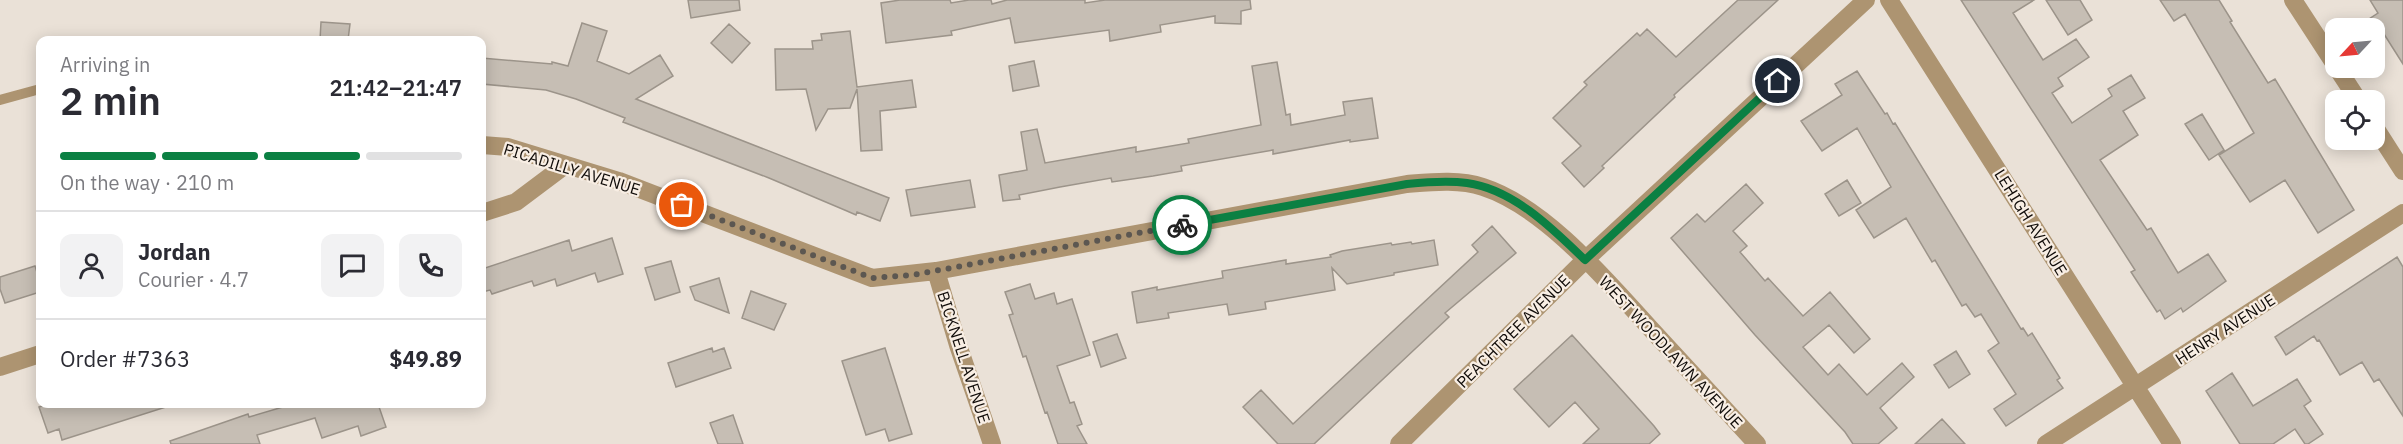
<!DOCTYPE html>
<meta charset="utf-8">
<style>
:root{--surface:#fff;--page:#f2f2f3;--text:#2b2b33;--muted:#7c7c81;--line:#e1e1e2;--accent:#0b8043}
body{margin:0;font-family:"IBM Plex Sans",sans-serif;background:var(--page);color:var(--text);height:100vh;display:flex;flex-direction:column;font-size:22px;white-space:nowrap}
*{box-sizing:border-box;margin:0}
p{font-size:20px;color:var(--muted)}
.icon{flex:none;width:33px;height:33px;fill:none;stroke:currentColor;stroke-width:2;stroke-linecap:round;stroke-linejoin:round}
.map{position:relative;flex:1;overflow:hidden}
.side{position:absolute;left:36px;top:36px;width:450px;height:372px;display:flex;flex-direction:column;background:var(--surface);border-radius:12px;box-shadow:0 3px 15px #0003}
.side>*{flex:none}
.needle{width:39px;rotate:244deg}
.fabs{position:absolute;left:2325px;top:18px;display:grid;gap:12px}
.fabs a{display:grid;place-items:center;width:60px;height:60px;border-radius:12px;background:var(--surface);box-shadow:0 3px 15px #0003;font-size:30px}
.pin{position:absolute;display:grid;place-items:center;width:51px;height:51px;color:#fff;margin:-26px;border:3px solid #fff;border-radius:50%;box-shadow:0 2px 6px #0007}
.courier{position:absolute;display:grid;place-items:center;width:60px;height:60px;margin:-30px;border:4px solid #0b8043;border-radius:50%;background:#fff;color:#222;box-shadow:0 2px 8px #0007}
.overview em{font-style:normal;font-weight:600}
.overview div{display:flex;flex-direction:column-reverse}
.overview{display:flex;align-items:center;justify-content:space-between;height:102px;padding:0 24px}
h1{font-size:39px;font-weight:600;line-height:45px}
.bar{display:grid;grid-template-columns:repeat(4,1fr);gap:9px 6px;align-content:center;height:72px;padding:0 24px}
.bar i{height:8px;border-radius:4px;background:var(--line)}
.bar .current{background:var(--accent)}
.bar p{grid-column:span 4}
.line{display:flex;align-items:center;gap:15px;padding:0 24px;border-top:2px solid var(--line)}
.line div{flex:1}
.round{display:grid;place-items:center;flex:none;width:63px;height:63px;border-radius:12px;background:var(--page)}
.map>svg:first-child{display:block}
.building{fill:#c6beb4;stroke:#9c948a;stroke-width:1.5}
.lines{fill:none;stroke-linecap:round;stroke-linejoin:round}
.lane{stroke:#ad9471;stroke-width:10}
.street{stroke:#ad9471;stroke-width:18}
.done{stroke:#5c5751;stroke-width:6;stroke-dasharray:0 10.8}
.route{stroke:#0b8043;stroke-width:8}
.labels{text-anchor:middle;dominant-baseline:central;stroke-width:4.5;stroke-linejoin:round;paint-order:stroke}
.street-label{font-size:16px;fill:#100c09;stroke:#f8eee4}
</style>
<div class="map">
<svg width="2403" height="444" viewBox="0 0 2403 444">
<rect width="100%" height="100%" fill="#eae1d7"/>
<path class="building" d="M688,0H739L740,10L691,18Z
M900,0H950L951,3L969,0H991L992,4L1007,0H1085V3L1105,0H1250L1251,9L1241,11V24L1215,23V16L1160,25L1161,32L1110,41L1109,30L1015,43L1010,18L951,31L952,35L886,43L881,3Z
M1738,0H1778L1674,95L1675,97L1602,166L1604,168L1584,187L1562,163L1581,146L1553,118L1587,85L1584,82L1637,33L1640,36L1647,29L1676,57Z
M1961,0H2034L2013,13L2043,60L2076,39L2089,57L2058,78L2063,86L2052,93L2072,123L2112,96L2108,89L2131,75L2145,98L2123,111L2138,135L2100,160L2147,230L2151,228L2178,273L2208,254L2226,281L2183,312L2181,308L2165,319L2160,310L2157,312L2131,272L2135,270Z
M2046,0H2080L2092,20L2068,35Z
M2160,0H2219L2232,21L2230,22L2268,83L2275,79L2354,210L2318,233L2285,180L2250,202L2219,155L2254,133L2185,14L2174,21Z
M2370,0H2403V64L2384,34L2380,36L2369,19L2378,13Z
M321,22L350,24L348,40H320Z
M582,23L607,31L597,61L629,74L660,55L673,76L636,99L889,198L880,221L857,212L856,215L847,211L769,178L623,122L625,118L576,99L546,90L482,84V58L552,64V62L568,66Z
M729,24L750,43L732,63L711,43Z
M850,31L857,87L912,80L916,107L880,111L882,150L861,151L857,89L850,108L828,109L816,130L806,89L776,90L775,49H813L812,41L822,40L821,34Z
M1034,61L1039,86L1013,91L1009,66Z
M1277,62L1286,115L1290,114L1291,125L1345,115L1343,102L1372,98L1378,138L1350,142V140L1273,154V150L1181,166L1182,171L1153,176L1112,182L1111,178L1060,187L1019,195L1020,199L1003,201L999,175L1027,170L1021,132L1037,129L1045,163L1136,147V152L1189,143L1188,139L1261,125L1252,66Z
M1857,71L1885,114L1887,113L1893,124L1895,123L2021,329L2023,328L2028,336L2032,333L2060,378L2057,380L2063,388L2006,426L1994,409L2016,394L1988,351L1999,343L1981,314L1975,317L1966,304L1962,306L1935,260L1932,262L1906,218L1874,238L1856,210L1891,187L1857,128L1822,151L1801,121L1842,95L1835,84Z
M2202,114L2224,150L2209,160L2185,124Z
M970,180L975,207L911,216L906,190Z
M1847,180L1861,203L1839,216L1825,194Z
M1746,184L1763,203L1733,231L1747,246L1740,252L1765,281L1768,278L1803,316L1830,292L1870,339L1854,353L1829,325L1803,347L1828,375L1839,364L1867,395L1902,363L1914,377L1880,408L1897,428L1878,444H1853L1845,432L1755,335L1671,238L1697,214L1705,222Z
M1492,226L1516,253L1445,313L1449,317L1314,444H1278L1243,407L1261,390L1293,424L1478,252L1472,245Z
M612,238L623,274L598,282L595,273L557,286L555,279L534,286L532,281L492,294L490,290L482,292V269L569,240L572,251Z
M1434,240L1438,265L1394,273V275L1347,284L1332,268L1335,290L1265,302L1266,309L1229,315L1227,304L1168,313L1169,318L1137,323L1132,292L1157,287V290L1223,278L1222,271L1286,260V264L1331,257L1330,255L1342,251L1391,243L1392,245L1411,242L1412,244Z
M2397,257L2403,267V416L2379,379L2374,382L2362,362L2340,375L2319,340L2317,341L2314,336L2286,355L2275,337Z
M671,261L680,292L655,300L645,268Z
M35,266L40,282V292L5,303L0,289V277Z
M719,278L729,313L695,300L690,287Z
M1030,284L1035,299L1054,293L1057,304L1072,299L1090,355L1057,366L1070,403L1074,402L1082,424L1077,426L1087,444H1058L1047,412L1045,413L1026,356L1023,357L1009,315L1013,314L1005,292Z
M751,291L786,304L774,330L742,318Z
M1117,334L1126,358L1101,367L1093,342Z
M1572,335L1654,426L1660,434L1649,444H1583L1599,429L1575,402L1549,427L1514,389Z
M712,348L713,352L724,348L731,368L676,387L668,363Z
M885,348L912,434L889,441L885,429L866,435L842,361Z
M1956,351L1970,374L1949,388L1934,365Z
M2232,373L2253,406L2297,379L2311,401L2304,406L2323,434L2308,444H2305L2295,429L2273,444H2240L2206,391Z
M49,404H166V407L62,440L59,429L48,433L39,407Z
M293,404H378L386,427L361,436L358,426L322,438L315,418L257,435L260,444H171L170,441L248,414L249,417Z
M733,415L743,444H718L710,423Z
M1942,419L1965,444H1915Z"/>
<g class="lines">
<path class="lane" d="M0,100L40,89"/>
<path class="street" d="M1889,0L2172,444
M2293,0L2336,66
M2337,68L2358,100
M2374,126L2403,171
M482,145L508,147L619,181L872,278L936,271L1407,184C1432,182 1459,179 1483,187C1545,207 1606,280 1649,327C1685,366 1721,405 1757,444
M482,213L516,202L564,166
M936,271L958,345L992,444
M0,367L40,354
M1399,444L1585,260L1866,0
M2046,444L2403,213"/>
</g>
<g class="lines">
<path class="done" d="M682,205L872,278L913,275L1182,225"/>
<path class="route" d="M1182,225L1407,184C1426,182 1447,180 1467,183C1513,189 1553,229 1585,260L1778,81"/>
</g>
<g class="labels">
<g class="street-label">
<text transform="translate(572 169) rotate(17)">PICADILLY AVENUE</text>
<text transform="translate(2031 222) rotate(58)">LEHIGH AVENUE</text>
<text transform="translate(2225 329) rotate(-33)">HENRY AVENUE</text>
<text transform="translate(1513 331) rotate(-45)">PEACHTREE AVENUE</text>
<text transform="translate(1671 352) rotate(47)">WEST WOODLAWN AVENUE</text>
<text transform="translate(964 357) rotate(72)">BICKNELL AVENUE</text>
</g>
</g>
</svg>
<div class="fabs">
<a><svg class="needle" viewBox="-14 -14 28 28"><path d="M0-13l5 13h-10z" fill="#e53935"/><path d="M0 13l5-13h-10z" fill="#7c7c81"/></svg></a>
<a><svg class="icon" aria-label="locate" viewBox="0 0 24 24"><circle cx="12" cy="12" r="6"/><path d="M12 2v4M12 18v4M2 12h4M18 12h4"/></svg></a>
</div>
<div class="pin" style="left:682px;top:205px;background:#ea580c"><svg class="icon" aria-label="bag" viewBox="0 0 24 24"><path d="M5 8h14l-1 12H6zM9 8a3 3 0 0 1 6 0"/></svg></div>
<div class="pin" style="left:1778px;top:81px;background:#1f2937"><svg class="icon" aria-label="home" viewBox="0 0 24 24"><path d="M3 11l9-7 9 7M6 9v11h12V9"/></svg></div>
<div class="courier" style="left:1182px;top:225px"><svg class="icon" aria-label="bike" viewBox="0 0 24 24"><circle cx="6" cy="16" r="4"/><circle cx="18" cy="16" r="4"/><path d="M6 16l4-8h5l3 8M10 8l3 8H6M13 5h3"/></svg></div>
<section class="side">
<div class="overview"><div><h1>2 min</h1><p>Arriving in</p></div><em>21:42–21:47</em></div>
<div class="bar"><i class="current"></i><i class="current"></i><i class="current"></i><i></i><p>On the way · 210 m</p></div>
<div class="line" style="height:108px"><a class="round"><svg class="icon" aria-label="person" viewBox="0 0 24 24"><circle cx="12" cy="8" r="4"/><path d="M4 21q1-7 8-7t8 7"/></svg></a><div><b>Jordan</b><p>Courier · 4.7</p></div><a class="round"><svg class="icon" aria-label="chat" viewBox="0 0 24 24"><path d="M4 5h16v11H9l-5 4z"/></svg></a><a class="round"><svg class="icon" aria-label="phone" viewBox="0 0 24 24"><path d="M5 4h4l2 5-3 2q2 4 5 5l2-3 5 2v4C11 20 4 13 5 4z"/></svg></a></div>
<div class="line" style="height:78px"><div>Order #7363</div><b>$49.89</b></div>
</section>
</div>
